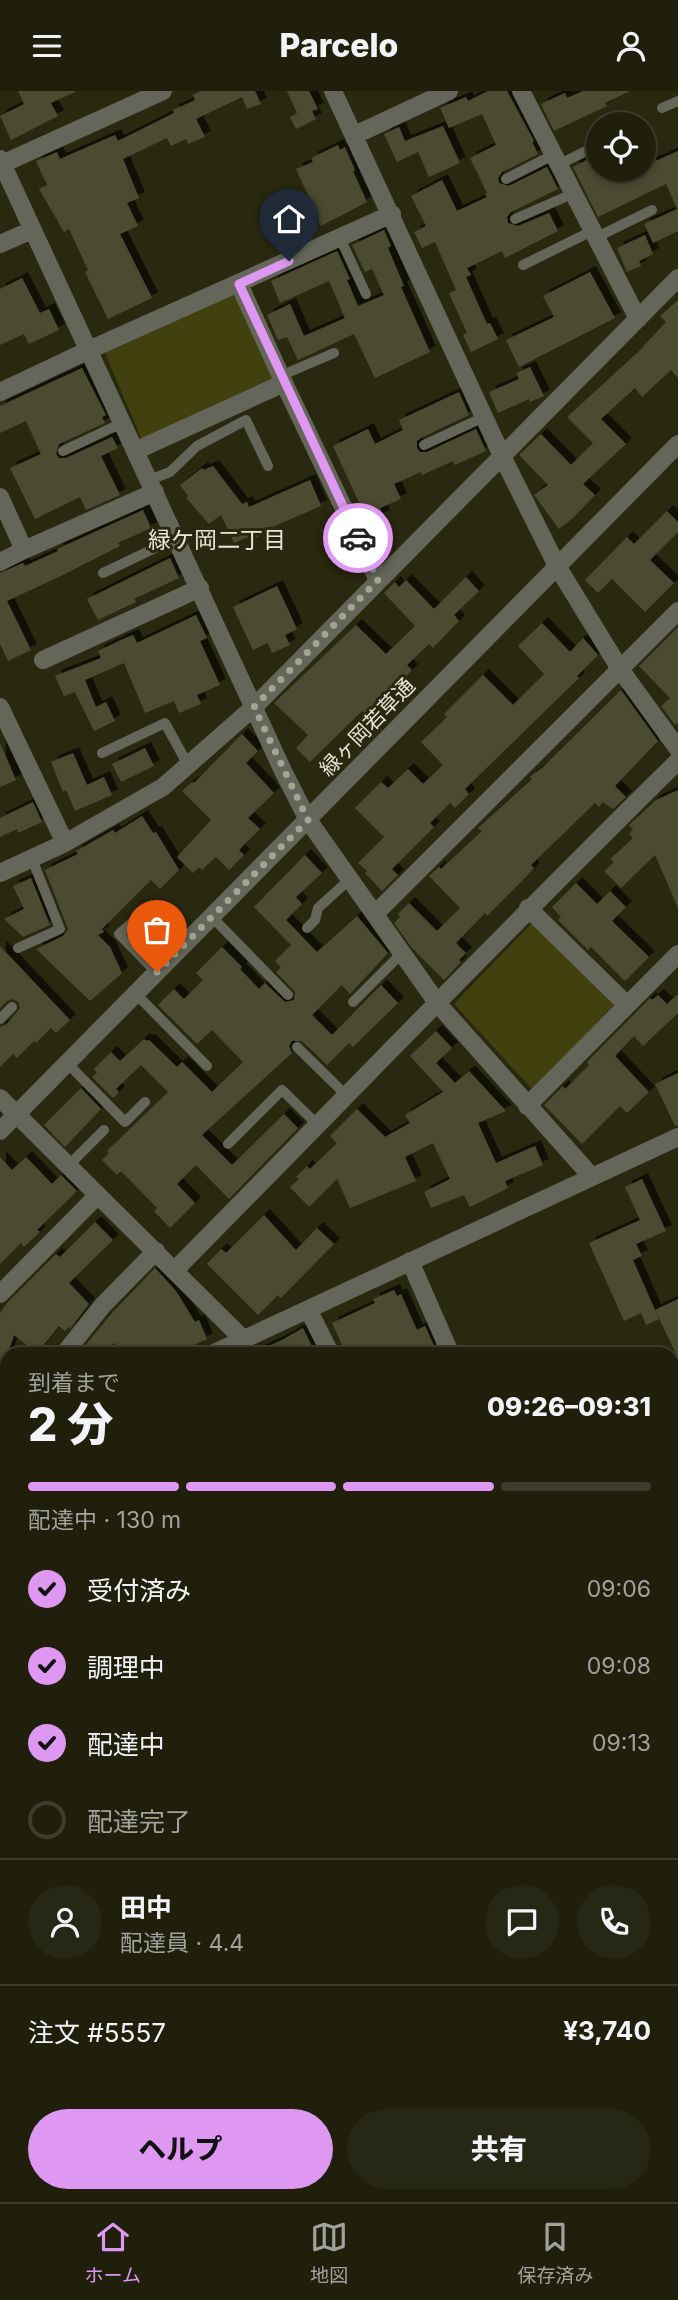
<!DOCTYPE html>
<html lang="ja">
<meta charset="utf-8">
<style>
:root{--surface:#1f1f0c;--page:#272715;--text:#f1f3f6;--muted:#a1a29d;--line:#3c3d2d;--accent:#df98f2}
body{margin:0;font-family:Inter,"Noto Sans JP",sans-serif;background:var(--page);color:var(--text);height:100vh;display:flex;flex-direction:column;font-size:26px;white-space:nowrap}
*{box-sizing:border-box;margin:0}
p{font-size:23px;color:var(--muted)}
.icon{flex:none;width:38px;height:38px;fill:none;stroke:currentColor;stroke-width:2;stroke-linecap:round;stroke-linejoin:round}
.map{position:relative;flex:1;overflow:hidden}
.details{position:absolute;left:0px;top:1256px;width:679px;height:856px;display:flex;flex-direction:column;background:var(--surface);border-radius:21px 21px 0 0;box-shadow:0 4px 10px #0003,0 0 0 2px var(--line)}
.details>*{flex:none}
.buttons{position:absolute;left:586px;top:21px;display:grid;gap:14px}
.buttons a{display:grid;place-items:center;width:70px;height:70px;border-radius:50%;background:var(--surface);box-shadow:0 4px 10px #0003,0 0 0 2px var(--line);font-size:35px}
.pin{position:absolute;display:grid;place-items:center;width:60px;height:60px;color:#fff;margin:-72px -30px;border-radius:50% 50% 50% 0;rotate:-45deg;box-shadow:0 0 7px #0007}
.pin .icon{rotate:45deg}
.courier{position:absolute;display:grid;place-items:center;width:70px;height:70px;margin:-35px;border:5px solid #df98f2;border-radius:50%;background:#fff;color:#222;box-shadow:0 2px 9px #0007}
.summary em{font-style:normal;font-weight:800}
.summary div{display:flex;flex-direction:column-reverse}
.summary{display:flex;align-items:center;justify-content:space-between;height:119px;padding:0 28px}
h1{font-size:46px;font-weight:800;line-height:52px}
.bar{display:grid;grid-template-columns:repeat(4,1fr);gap:10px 7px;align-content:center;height:84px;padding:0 28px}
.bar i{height:9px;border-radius:5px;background:var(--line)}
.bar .active{background:var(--accent)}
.bar p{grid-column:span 4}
.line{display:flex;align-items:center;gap:18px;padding:0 28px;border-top:2px solid var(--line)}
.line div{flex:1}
.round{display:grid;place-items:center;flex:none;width:74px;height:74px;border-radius:37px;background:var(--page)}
ol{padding:0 28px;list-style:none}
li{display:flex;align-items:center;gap:21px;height:77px}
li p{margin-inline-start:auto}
li .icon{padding:7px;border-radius:50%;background:var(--accent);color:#111;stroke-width:4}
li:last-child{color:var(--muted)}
li i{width:38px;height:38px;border:4px solid var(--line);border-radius:50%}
.action{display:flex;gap:14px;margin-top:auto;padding:14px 28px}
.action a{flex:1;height:80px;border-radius:42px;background:var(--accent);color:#111;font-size:28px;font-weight:800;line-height:80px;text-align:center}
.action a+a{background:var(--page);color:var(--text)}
header{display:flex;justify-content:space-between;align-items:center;height:91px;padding:0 28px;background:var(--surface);font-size:32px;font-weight:800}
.tab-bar{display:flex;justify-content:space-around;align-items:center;height:98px;border-top:2px solid var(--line);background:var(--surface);font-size:19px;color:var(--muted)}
.tab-bar a{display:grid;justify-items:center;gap:4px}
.tab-bar .active{color:var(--accent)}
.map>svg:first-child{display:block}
.green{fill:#414110}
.building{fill:#4b4c31;filter:url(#shadow)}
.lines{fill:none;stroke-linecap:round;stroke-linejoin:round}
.tertiary-tunnel{stroke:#46462e;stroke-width:18;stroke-dasharray:18 9;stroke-linecap:butt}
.service{stroke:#65665a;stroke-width:10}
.minor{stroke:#65665a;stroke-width:18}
.tertiary{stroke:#65665a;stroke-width:18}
.done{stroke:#a4a492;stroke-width:7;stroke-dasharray:0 12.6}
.route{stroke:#df98f2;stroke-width:9}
.labels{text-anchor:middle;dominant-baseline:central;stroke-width:6;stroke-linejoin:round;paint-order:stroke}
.street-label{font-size:21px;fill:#e7e7d8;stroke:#292910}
.neighbourhood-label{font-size:23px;fill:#e7e7d8;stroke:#292910}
</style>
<header><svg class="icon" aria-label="menu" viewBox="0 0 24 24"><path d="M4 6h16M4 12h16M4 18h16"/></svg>Parcelo<svg class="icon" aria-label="person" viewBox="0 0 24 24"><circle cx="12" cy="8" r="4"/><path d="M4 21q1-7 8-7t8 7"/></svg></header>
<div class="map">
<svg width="678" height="2111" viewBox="0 0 678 2111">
<defs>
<filter id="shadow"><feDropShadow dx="6" dy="-6" stdDeviation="0" flood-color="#0009"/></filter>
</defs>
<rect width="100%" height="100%" fill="#292910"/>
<path class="green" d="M237,202L275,288L142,349L105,262Z
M532,832L615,913L532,998L454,913Z
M678,1695V1989L672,1992V1698Z
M678,2002V2111H539L536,2105H672V2004Z"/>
<path class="building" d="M18,0H77L51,12L58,25L11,49L0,25L24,13Z
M201,0H255L261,13L247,18L242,6L196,28L205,46L188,53L186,48L171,55L167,47L123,68L139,107L127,112L138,135L120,143L152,207L108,228L85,181L88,179L69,138L64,141L39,98L47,94L36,70L57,61L60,68L115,44L118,50L174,22L173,19L195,9L193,4Z
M287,0H309L318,18L312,20L316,28L296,38L290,26L297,22Z
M488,0H507L534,50L532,51L538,63L502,81L498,87L499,92L509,95L547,76L558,98L511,121L507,126L508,132L518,135L549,122L558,140L505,167L502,160L467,177L471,184L466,186L487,233L490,232L498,248L471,261L463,244L467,242L449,202L456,199L435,151L422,157L414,141L426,135L411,105L442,89L457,120L487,106L485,103L487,102L470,67L496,54L482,23L449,37L440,17L466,6L468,10Z
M583,0H630L605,12L607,15L554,40L541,13L565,2L567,7Z
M443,35L460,72L429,86L418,61L397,71L384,43L399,36L405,50Z
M338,54L340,59L345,56L355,79L353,80L367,111L321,135L309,112L311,111L296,78L313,71L311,67Z
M678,60V140L653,152L644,133L677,118L666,93L598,126L573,76L598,63V79H644V75Z
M384,139L391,155L388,157L404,195L401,196L430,261L375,287L354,243L298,269L287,246L278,249L267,224L290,213L304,245L345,227L329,190L280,212L271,190L337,160L350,188L347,189L358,215L384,204L372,178L365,181L352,154Z
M645,144L653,163L639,170L641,175L627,181L617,157Z
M590,181L615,227L519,276L506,249L554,226L543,205Z
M22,187L40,222L49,218L59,239L29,253L24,243L0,254V198Z
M678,209V287L671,279L642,306L635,297L601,328L626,353L583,393L595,404L574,426L559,438L534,404L548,394L519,364L541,343L571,374L593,352L567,326L639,260L666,231L660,225Z
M530,276L544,305L530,311L529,308L498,322L489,301L519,288L516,282Z
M82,277L106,324L102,326L105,332L59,353L56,363L59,367H66L112,346L118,357L101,365L120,404L86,419L80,406L35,428L10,377L41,363L26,330L0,342V315Z
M459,301L469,324L421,347L417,350V357L420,361H427L476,338L486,360L455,374L453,370L422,384L421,381L394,393L401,408L380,417L384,425L368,431L333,355L368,338L375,353L403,339L399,329Z
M213,375L242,413L247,411L249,416L310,389L321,415L263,440L264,443L250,449L248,446L234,452L221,424L209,433L186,407L188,405L180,394L202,377L204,379Z
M143,419L151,437L118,452L120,455L61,485L7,510L31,559L8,570L0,553V482L23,472L25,475L58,460L57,458Z
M667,420L678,431V441L650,469L674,492L645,521L612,488L598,502L585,489L627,446L634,453Z
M170,467L179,487L134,508L136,511L98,529L87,508Z
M466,486L479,500L454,524L459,530L433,557L429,553L407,574L412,579L367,625L362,620L310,671L296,657L308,644L274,612L356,534L386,563L415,535L384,502L395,491L399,496L406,489L434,518Z
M277,495L297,538L285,544L290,554L272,562L268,552L253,559L233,516Z
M196,524L207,547L200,550L220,594L197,604L201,613L179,622L174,610L145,622L124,572L85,589L96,616L106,611L115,630L94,640L75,601L64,605L55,585L101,567L98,560L121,549L133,544L137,552Z
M542,532L570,561L583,547L598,564L577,585L579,587L465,698L469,703L455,717L450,712L430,732L434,736L392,778L398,784L382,800L365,782L367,780L358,772L384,746L355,717L381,691L388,697L408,678L423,693L443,674L421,651L447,626L444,623L483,584L513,614L544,583L518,555Z
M678,536V632L675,634L661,615L670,607L639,575Z
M621,599L658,650L615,695L626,706L613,718L603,711L599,716L595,712L531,774L534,777L522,790L487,825L485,822L456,852L466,862L459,869L461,871L444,889L412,857L394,832L400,826L398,823L409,812L437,840L460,817L429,785L439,776L441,778L482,740L478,737L532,688L530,686L543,676Z
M242,643L258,660L246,672L274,702L248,727L260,738L239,759L244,764L229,779L216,766L202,779L199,776L193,782L177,766L211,729L182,700L192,691L194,692Z
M0,652L16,689L0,696Z
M145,657L154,675L121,691L112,673Z
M73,662L87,694L104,686L112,704L75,720L66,699L63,701L51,671Z
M678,699V817L655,764L621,797L604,780L614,771L610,768L633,747L629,743L633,738L629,734L656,709Z
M33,711L42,731L18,742L17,738L0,746V727Z
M142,725L153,742L156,741L179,779L160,798L151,789L102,838L104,841L98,844L110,856L122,882L90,910L36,858L63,845L68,838L45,779L78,763L76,760L113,739L115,742Z
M305,764L322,782L296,806L302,813L286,829L317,861L357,825L388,862L350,903L342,894L312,924L332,944L381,894L398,912L353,956L349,952L327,974L302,950H292L289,955L292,962L202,1044L232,1074L284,1023L298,1037L229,1108L196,1074L177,1093L195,1112L170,1137L154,1120L157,1117L121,1080L117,1084L102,1069L109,1062L107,1060L168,1001L141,974L116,998L119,1001L113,1007L92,986L97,982L94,978L111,961L120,970L144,948L147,950L149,949L177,976L182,971L212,1001L243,971L212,939L197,953L158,914L174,898L184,908L203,889L196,882L222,856L242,876L240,878L259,898L265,892L285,911L294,909L295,901L276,881L281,876L275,870L291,854L254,816Z
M31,787L50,834L23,846L4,828L24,818L13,795Z
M576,792L597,813L610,800L626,816L612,830L649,866L625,890L591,856L588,859L558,829L561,826L552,816Z
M156,830L168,841L151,858L139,847Z
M0,855L70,929L56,942L51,937L36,952L34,950L17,967L13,963L0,976V936L6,934L20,917L18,911L13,908L7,910L0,917Z
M678,903V922L643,955L634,945L615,965L649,1001L627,1022L620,1015L582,1053L544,1014L563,995L565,998L589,974L587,971L650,907L652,909L658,904L667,913Z
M436,940L452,957L436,972L455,992L469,980L506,1020L478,1032L496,1072L535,1055L543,1074L505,1090L508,1097L470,1116L464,1104L431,1117L424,1101L450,1088L433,1052L405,1066L416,1090L350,1117L337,1088L309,1116L290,1096L299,1088L296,1086L307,1075L310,1078L337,1052L330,1045L357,1018L385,1046L410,1032L405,1024L443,1001L410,965Z
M678,982V1035H675L655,993Z
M81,997L101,1018L65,1056L44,1034Z
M0,1066L12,1079L26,1066L52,1093L61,1084L77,1100L37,1139L40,1141L24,1156L21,1152L0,1173Z
M642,1088L666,1140L636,1153L642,1165L633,1169L655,1219L678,1208V1267L656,1221L659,1228L646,1234L641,1222L624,1230L589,1152L640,1129L625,1096Z
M264,1124L296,1159L317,1137L334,1153L281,1207L278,1204L258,1224L207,1173L221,1158L226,1162Z
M95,1131L113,1149L69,1192L89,1213L70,1238L69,1236L65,1240L59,1235L37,1262L14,1244L3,1277H0V1222L7,1212L56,1163L60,1166Z
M155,1177L176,1200L195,1231L199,1229L207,1248L172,1264H120L115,1252L89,1264H81L80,1261L112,1222Z
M394,1199L397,1205L401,1203L417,1239L425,1235L435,1257L422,1264H361L358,1257L346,1263L332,1232L375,1212L373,1208Z
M303,1237L316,1264H250L282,1249Z"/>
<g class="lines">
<path class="tertiary-tunnel" d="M184,2105L187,2111"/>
<path class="service" d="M662,17L678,10
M558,74L598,54
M506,88L553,64
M515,128L572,103
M340,147L366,203
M595,147L652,119
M523,174L592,140
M280,285L334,262
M424,354L484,326
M63,360L122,332
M149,389L170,381L197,355L246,329L268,375
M103,482L176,447
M102,662L165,632L188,674
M141,824L119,843L157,882
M212,826L288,904
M307,837L315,829L318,817L350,788
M18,857L60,838L32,768
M136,903L207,975
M353,911L401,863
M0,928L12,916
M297,956L347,1005
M67,972L125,1031L145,1011
M228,1053L282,999L318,1034
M69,1074L104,1039
M260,2105L263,2111"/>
<path class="minor" d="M333,0L502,365L557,475L620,578L678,658
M521,0L638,228
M355,44L449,0
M0,68L283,680L308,729L438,913L592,1086
M0,74L163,0
M0,153L32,139
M239,193L284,292L378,489
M0,301L89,259L392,123
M135,360L284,292
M0,406L24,459L0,471
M24,459L155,401
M43,569L200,497
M0,616L65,752
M0,782L65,752L163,696L254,616L678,187
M528,817L626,913
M375,823L678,520
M0,1007L243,1248
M527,1015L678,863
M410,1170L451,1264
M175,1179C343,1009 508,837 678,670
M0,1203L98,1104
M308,1218L331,1264
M63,1264L103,1214L156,1160
M210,1264L678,1046
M0,1361L7,1358
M672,1422L678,1428
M0,1563L7,1560
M672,1644L678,1641
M0,1724H7
M0,1827L7,1836
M0,1959L7,1956
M0,2064L7,2061
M0,2079L7,2096
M149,2105L151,2111
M212,2105L214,2111"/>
<path class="tertiary" d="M0,1040L678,353
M0,1762L7,1774"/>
</g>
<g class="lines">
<path class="done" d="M157,881L308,729L254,616L378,489L358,447"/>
<path class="route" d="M289,170L239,193L358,447"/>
</g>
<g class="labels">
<g class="street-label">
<text transform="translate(367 636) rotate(-46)">緑ヶ岡若草通</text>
</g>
<g class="neighbourhood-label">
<text x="217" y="449">緑ケ岡二丁目</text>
</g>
</g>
</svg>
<div class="buttons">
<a><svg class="icon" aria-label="locate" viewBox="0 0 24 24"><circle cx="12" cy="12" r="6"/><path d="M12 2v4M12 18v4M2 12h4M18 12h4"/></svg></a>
</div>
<div class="pin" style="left:157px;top:881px;background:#ea580c"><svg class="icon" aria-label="bag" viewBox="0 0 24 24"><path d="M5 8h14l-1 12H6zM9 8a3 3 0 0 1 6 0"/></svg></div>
<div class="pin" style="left:289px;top:170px;background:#1f2937"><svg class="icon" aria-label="home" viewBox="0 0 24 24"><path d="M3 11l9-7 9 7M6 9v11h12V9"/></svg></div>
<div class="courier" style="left:358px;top:447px"><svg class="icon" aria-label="car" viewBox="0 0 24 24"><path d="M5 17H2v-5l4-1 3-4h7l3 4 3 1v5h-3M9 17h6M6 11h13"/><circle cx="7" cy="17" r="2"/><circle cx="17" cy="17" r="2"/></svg></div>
<section class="details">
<div class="summary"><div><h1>2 分</h1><p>到着まで</p></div><em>09:26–09:31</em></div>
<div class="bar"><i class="active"></i><i class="active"></i><i class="active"></i><i></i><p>配達中 · 130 m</p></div>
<ol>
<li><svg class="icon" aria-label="check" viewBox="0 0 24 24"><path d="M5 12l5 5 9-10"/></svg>受付済み<p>09:06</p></li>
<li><svg class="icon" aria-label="check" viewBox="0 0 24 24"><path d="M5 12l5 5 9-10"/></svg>調理中<p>09:08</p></li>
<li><svg class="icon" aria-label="check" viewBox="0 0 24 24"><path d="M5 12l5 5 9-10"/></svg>配達中<p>09:13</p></li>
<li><i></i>配達完了</li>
</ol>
<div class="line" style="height:126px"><a class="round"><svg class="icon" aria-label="person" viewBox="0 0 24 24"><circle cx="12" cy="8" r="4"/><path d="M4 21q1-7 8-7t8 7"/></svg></a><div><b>田中</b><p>配達員 · 4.4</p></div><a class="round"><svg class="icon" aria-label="chat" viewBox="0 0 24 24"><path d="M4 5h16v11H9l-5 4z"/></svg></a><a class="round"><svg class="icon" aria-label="phone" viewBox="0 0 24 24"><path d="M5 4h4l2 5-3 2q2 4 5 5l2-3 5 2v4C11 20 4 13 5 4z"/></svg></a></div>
<div class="line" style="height:91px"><div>注文 #5557</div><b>¥3,740</b></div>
<div class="action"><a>ヘルプ</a><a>共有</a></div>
</section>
</div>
<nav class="tab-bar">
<a class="active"><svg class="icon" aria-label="home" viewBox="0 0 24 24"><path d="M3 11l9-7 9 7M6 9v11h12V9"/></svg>ホーム</a>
<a><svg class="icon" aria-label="map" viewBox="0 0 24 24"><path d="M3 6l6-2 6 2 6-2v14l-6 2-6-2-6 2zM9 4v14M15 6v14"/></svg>地図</a>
<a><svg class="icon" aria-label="saved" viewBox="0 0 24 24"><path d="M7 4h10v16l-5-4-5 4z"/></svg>保存済み</a>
</nav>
